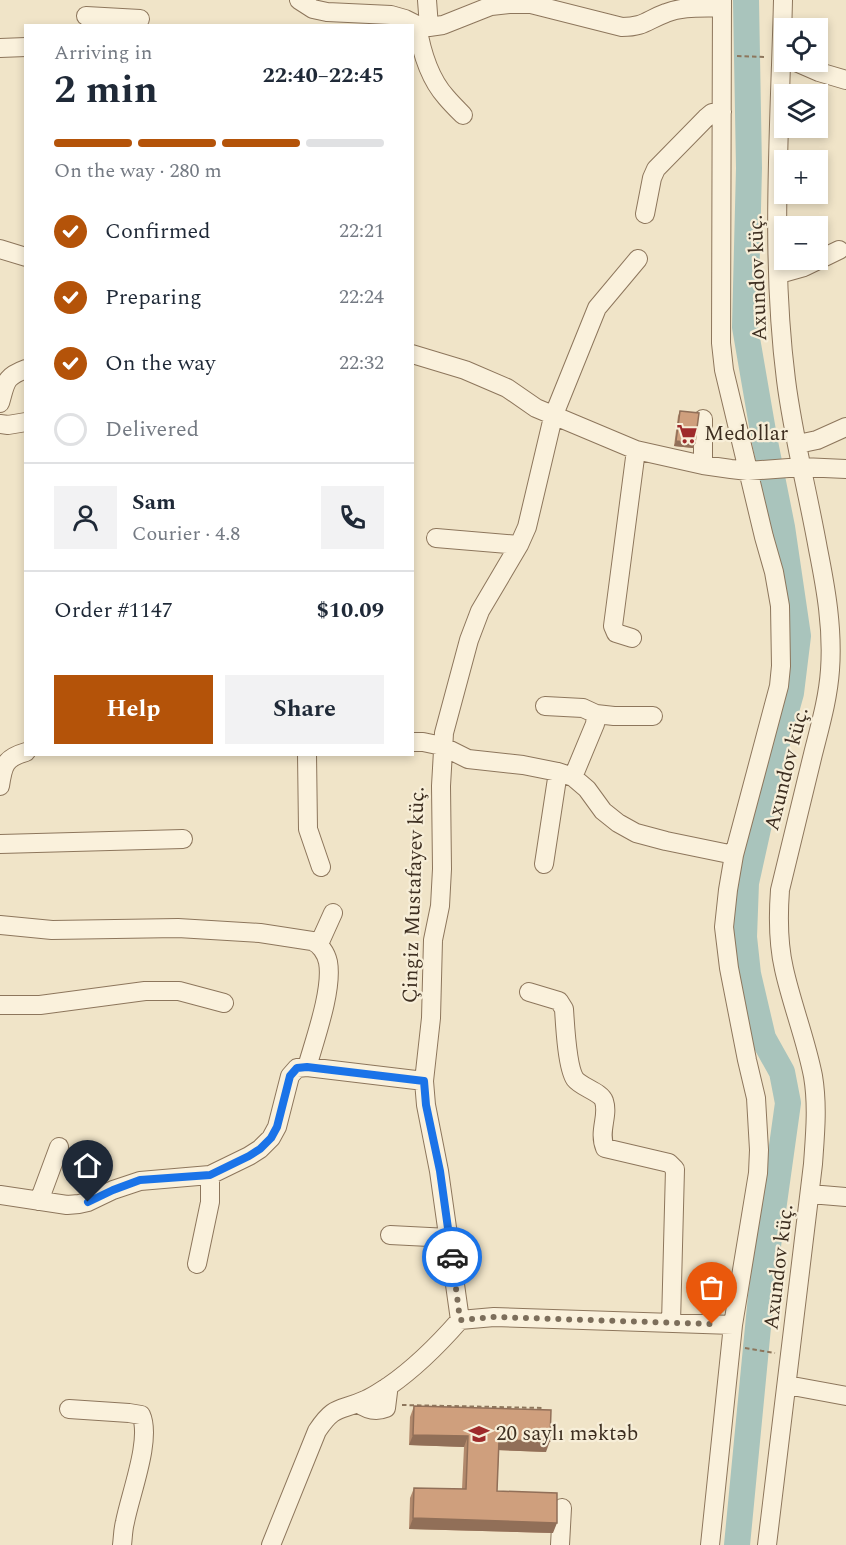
<!DOCTYPE html>
<meta charset="utf-8">
<style>
:root{--surface:#fff;--page:#f2f2f3;--text:#1f2937;--muted:#747a83;--line:#e0e1e3;--accent:#b45309}
body{margin:0;font-family:Spectral,serif;background:var(--page);color:var(--text);height:100vh;display:flex;flex-direction:column;font-size:22px;white-space:nowrap}
*{box-sizing:border-box;margin:0}
p{font-size:20px;color:var(--muted)}
.icon{flex:none;width:33px;height:33px;fill:none;stroke:currentColor;stroke-width:2;stroke-linecap:round;stroke-linejoin:round}
.map{position:relative;flex:1;overflow:hidden}
.details{position:absolute;left:24px;top:24px;width:390px;height:732px;display:flex;flex-direction:column;background:var(--surface);border-radius:0px;box-shadow:0 3px 9px #0003}
.details>*{flex:none}
.tools{position:absolute;left:774px;top:18px;display:grid;gap:12px}
.tools a{display:grid;place-items:center;width:54px;height:54px;border-radius:0px;background:var(--surface);box-shadow:0 3px 9px #0003;font-size:30px}
.pin{position:absolute;display:grid;place-items:center;width:51px;height:51px;color:#fff;margin:-62px -26px;border-radius:50% 50% 50% 0;rotate:-45deg;box-shadow:0 0 6px #0007}
.pin .icon{rotate:45deg}
.courier{position:absolute;display:grid;place-items:center;width:60px;height:60px;margin:-30px;border:4px solid #1a73e8;border-radius:50%;background:#fff;color:#222;box-shadow:0 2px 8px #0007}
.overview em{font-style:normal;font-weight:700}
.overview div{display:flex;flex-direction:column-reverse}
.overview{display:flex;align-items:center;justify-content:space-between;height:102px;padding:0 30px}
h1{font-size:39px;font-weight:700;line-height:45px}
.bar{display:grid;grid-template-columns:repeat(4,1fr);gap:9px 6px;align-content:center;height:72px;padding:0 30px}
.bar i{height:8px;border-radius:4px;background:var(--line)}
.bar .current{background:var(--accent)}
.bar p{grid-column:span 4}
.line{display:flex;align-items:center;gap:15px;padding:0 30px;border-top:2px solid var(--line)}
.line div{flex:1}
.round{display:grid;place-items:center;flex:none;width:63px;height:63px;border-radius:0px;background:var(--page)}
ol{padding:0 30px;list-style:none}
li{display:flex;align-items:center;gap:18px;height:66px}
li p{margin-inline-start:auto}
li .icon{padding:6px;border-radius:50%;background:var(--accent);color:#fff;stroke-width:4}
li:last-child{color:var(--muted)}
li i{width:33px;height:33px;border:3px solid var(--line);border-radius:50%}
.button{display:flex;gap:12px;margin-top:auto;padding:12px 30px}
.button a{flex:1;height:69px;border-radius:0px;background:var(--accent);color:#fff;font-size:24px;font-weight:700;line-height:69px;text-align:center}
.button a+a{background:var(--page);color:var(--text)}
.map>svg:first-child{display:block}
.lines{fill:none;stroke-linecap:round;stroke-linejoin:round}
.river{stroke:#a9c4bc;stroke-width:26}
.minor-casing{stroke:#8d765c;stroke-width:20}
.path{stroke:#8d765c;stroke-width:2;stroke-dasharray:4.5 3;stroke-linecap:butt}
.minor{stroke:#faf1dc;stroke-width:18}
.wall{fill:#b2896c}
.shaded-wall{fill:#916f58}
.building{fill:#cf9f7d;stroke:#916f58;stroke-width:1.5}
.done{stroke:#7c6e5b;stroke-width:6;stroke-dasharray:0 10.8}
.route{stroke:#1a73e8;stroke-width:8}
.labels{text-anchor:middle;dominant-baseline:central;stroke-width:4.5;stroke-linejoin:round;paint-order:stroke}
.street-label{font-size:21px;fill:#3d2e20;stroke:#f7eed8}
.poi-label{font-size:21px;fill:#3d2e20;stroke:#f7eed8;text-anchor:start}
</style>
<div class="map">
<svg width="846" height="1545" viewBox="0 0 846 1545">
<rect width="100%" height="100%" fill="#f0e4c8"/>
<g class="lines">
<path class="river" d="M737,1545L761,1296L788,1103L782,1072L763,1038L748,974L744,937L746,883L777,743L791,693L798,636L782,527L764,437L745,327L749,168L746,0"/>
<g class="minor-casing">
<path id="minor" d="M299,0L313,9L327,12L391,15L405,19L417,25L429,27L443,25L491,6L509,4H531L622,27C644,27 647,20 666,13C683,6 704,8 722,7
M427,0L429,27
M86,16L140,19
M417,25C421,50 429,78 446,97C451,103 457,109 463,115
M0,48L26,47
M796,62L819,72L846,80
M645,214L652,178L656,169L706,118L712,113L722,112
M0,249L26,257
M779,274L804,267L839,250
M412,354L465,370L507,388L536,408L636,450L703,465L731,469L748,471L802,467L846,469
M0,403C6,383 4,377 26,369
M0,424L8,425L26,422
M798,444L817,440L846,427
M703,465V419
M436,538L519,545
M632,638L616,633L613,626L636,450
M545,706L583,708L596,714L614,716H653
M412,742H423L442,746L468,759L523,765L558,772L573,777L587,789L603,811L618,823L636,833L666,841L734,855
M307,754L308,829L321,867
M573,777L595,724L596,714
M0,786C3,765 5,758 26,752
M0,844L183,839
M544,864L558,772
M0,925L52,930L178,928L260,933L312,941C320,944 326,953 328,962C333,989 315,1039 307,1067
M319,944L333,913
M529,992L559,1001L564,1009C565,1024 567,1067 575,1079C581,1087 601,1092 604,1101C609,1116 598,1131 605,1148L669,1163L675,1169L671,1323
M0,1005H40L145,991H179L224,1003
M810,1194L846,1197
M0,1195L67,1205L79,1204L88,1202L113,1190L140,1181L210,1175L249,1156L260,1149L271,1138L277,1127L290,1076L297,1068L307,1067L424,1081
M39,1201L59,1147
M390,1235L449,1238
M197,1264L210,1202V1175
M460,1320L494,1317L733,1325
M787,1385L846,1396
M358,1403C366,1409 376,1412 386,1408L388,1392L387,1387
M69,1409L129,1413L141,1415C152,1439 130,1495 125,1522C123,1529 123,1537 122,1545
M271,1545L317,1431C335,1404 339,1412 365,1400C373,1397 381,1391 389,1386C415,1368 439,1344 460,1320L439,1171L426,1105L424,1081L431,1018L433,940L440,906L442,869L441,786L444,733L469,640L480,611L519,545L527,527L553,417L597,308L638,259
M560,1545L562,1508
M710,1545L733,1325L758,1173L759,1150L756,1098L747,1060L729,968L724,927L728,890L734,855L779,686L781,666L780,606L774,572L764,537L724,370L721,343L722,0
M767,1545L813,1164C815,1135 818,1106 813,1076C806,1040 792,1005 784,969C778,943 778,917 780,890C791,845 802,799 813,754C820,726 828,699 830,670C833,629 826,589 818,549C808,493 793,436 786,380C770,254 780,126 783,0"/>
</g>
<path class="path" d="M737,56L765,57
M745,1348L775,1353
M402,1405L544,1408"/>
<use href="#minor" class="minor"/>
</g>
<path class="wall" d="M680,411L695,443L693,448L674,446L678,416Z
M414,1406L546,1452L499,1450L497,1491L553,1533L409,1529L410,1498L414,1488L462,1489L464,1447L409,1445L410,1417Z"/>
<path class="shaded-wall" d="M676,441L695,443L693,448L674,446Z
M413,1435L468,1436L464,1447L409,1445Z
M499,1440L550,1441L546,1452L495,1450Z
M413,1518L557,1523L553,1533L409,1529Z"/>
<path class="building" d="M680,411L699,413L695,443L676,441Z
M414,1406L551,1410L550,1441L499,1440L497,1491L557,1493V1523L413,1518L414,1488L466,1489L468,1436L413,1435Z"/>
<g class="lines">
<path class="done" d="M452,1257L460,1320L494,1317L712,1324"/>
<path class="route" d="M88,1202L113,1190L140,1180L210,1175L249,1156L260,1149L271,1138L277,1127L290,1076L297,1068L307,1067L424,1081L426,1105L440,1171L452,1257"/>
</g>
<defs>
<g id="supermarket-bare" transform="scale(1.62)"><path d="M-6-5.5h2.5l.6 2H6L4.5 2H-2.5L-4.4-4H-6ZM-1.5 3.2a1.3 1.3 0 1 0 .1 0ZM3 3.2a1.3 1.3 0 1 0 .1 0Z" fill="#9e2a2b" stroke="#f7eed8" stroke-width="2.5" paint-order="stroke"/></g>
<g id="school-bare" transform="scale(1.62)"><path d="M0-5L7-2L0 1L-7-2ZM-4 1L0 2.5L4 1V4Q0 6-4 4Z" fill="#9e2a2b" stroke="#f7eed8" stroke-width="2.5" paint-order="stroke"/></g>
</defs>
<g fill-rule="evenodd">
<use href="#supermarket-bare" x="687" y="434"/>
<use href="#school-bare" x="479" y="1434"/>
</g>
<g class="labels">
<g class="street-label">
<text transform="translate(758 278) rotate(-92)">Axundov küç.</text>
<text transform="translate(787 769) rotate(-76)">Axundov küç.</text>
<text transform="translate(414 895) rotate(-88)">Çingiz Mustafayev küç.</text>
<text transform="translate(779 1267) rotate(-83)">Axundov küç.</text>
</g>
<g class="poi-label">
<text x="704" y="434">Medollar</text>
<text x="496" y="1434">20 saylı məktəb</text>
</g>
</g>
</svg>
<div class="tools">
<a><svg class="icon" aria-label="locate" viewBox="0 0 24 24"><circle cx="12" cy="12" r="6"/><path d="M12 2v4M12 18v4M2 12h4M18 12h4"/></svg></a>
<a><svg class="icon" aria-label="layers" viewBox="0 0 24 24"><path d="M12 4l9 5-9 5-9-5zM3 14l9 5 9-5"/></svg></a>
<a>+</a>
<a>−</a>
</div>
<div class="pin" style="left:712px;top:1324px;background:#ea580c"><svg class="icon" aria-label="bag" viewBox="0 0 24 24"><path d="M5 8h14l-1 12H6zM9 8a3 3 0 0 1 6 0"/></svg></div>
<div class="pin" style="left:88px;top:1202px;background:#1f2937"><svg class="icon" aria-label="home" viewBox="0 0 24 24"><path d="M3 11l9-7 9 7M6 9v11h12V9"/></svg></div>
<div class="courier" style="left:452px;top:1257px"><svg class="icon" aria-label="car" viewBox="0 0 24 24"><path d="M5 17H2v-5l4-1 3-4h7l3 4 3 1v5h-3M9 17h6M6 11h13"/><circle cx="7" cy="17" r="2"/><circle cx="17" cy="17" r="2"/></svg></div>
<section class="details">
<div class="overview"><div><h1>2 min</h1><p>Arriving in</p></div><em>22:40–22:45</em></div>
<div class="bar"><i class="current"></i><i class="current"></i><i class="current"></i><i></i><p>On the way · 280 m</p></div>
<ol>
<li><svg class="icon" aria-label="check" viewBox="0 0 24 24"><path d="M5 12l5 5 9-10"/></svg>Confirmed<p>22:21</p></li>
<li><svg class="icon" aria-label="check" viewBox="0 0 24 24"><path d="M5 12l5 5 9-10"/></svg>Preparing<p>22:24</p></li>
<li><svg class="icon" aria-label="check" viewBox="0 0 24 24"><path d="M5 12l5 5 9-10"/></svg>On the way<p>22:32</p></li>
<li><i></i>Delivered</li>
</ol>
<div class="line" style="height:108px"><a class="round"><svg class="icon" aria-label="person" viewBox="0 0 24 24"><circle cx="12" cy="8" r="4"/><path d="M4 21q1-7 8-7t8 7"/></svg></a><div><b>Sam</b><p>Courier · 4.8</p></div><a class="round"><svg class="icon" aria-label="phone" viewBox="0 0 24 24"><path d="M5 4h4l2 5-3 2q2 4 5 5l2-3 5 2v4C11 20 4 13 5 4z"/></svg></a></div>
<div class="line" style="height:78px"><div>Order #1147</div><b>$10.09</b></div>
<div class="button"><a>Help</a><a>Share</a></div>
</section>
</div>
